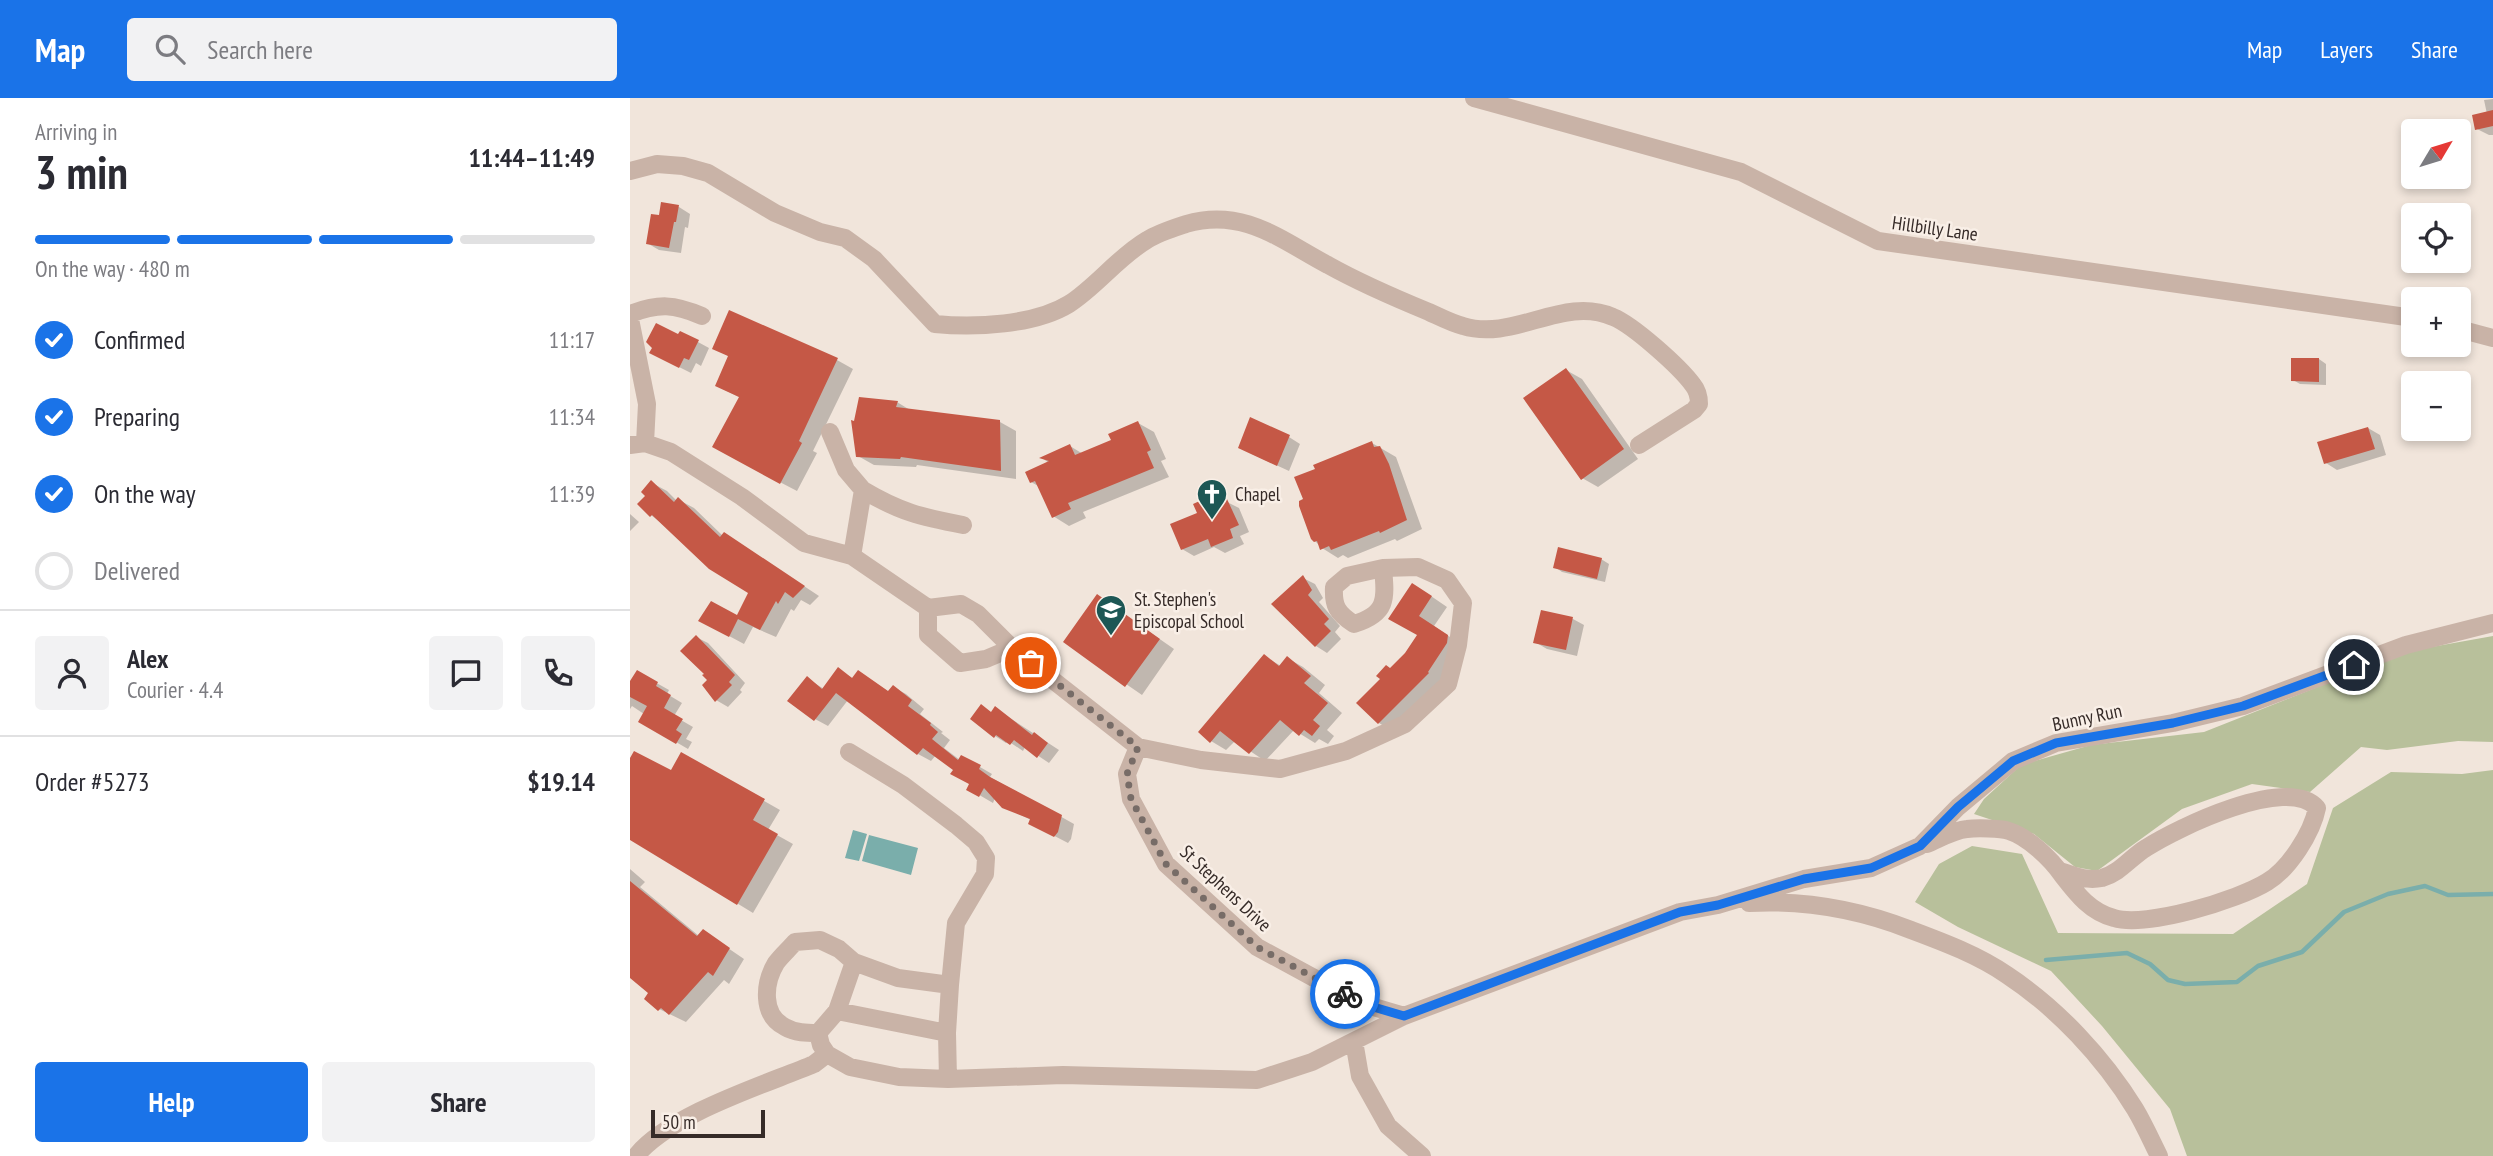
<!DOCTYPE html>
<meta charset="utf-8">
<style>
:root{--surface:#fff;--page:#f2f2f3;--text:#2b2b33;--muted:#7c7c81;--line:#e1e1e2;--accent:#1a73e8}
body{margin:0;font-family:"PT Sans Narrow",sans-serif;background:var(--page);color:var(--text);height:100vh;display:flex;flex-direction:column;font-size:26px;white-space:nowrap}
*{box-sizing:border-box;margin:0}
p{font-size:23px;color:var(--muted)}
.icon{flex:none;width:38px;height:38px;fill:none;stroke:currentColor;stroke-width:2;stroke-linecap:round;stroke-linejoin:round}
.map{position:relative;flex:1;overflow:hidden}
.side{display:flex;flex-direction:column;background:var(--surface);width:630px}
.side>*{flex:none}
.needle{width:46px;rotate:52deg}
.fabs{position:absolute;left:1771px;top:21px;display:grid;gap:14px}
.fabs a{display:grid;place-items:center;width:70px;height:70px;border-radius:7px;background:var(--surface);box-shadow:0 4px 10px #0003;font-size:35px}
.scale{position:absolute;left:21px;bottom:18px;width:114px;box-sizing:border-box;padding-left:7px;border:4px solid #362b28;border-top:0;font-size:19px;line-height:24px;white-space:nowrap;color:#362b28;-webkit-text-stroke:5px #f9efe7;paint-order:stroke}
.pin{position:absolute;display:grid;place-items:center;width:60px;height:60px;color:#fff;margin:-30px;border:4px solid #fff;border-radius:50%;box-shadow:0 2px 7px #0007}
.courier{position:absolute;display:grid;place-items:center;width:70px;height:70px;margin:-35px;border:5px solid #1a73e8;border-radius:50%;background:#fff;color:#222;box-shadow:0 2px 9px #0007}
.overview em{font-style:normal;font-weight:700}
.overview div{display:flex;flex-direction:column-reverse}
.overview{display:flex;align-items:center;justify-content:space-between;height:119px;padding:0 35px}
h1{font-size:46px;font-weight:700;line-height:52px}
.bar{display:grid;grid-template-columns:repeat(4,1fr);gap:10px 7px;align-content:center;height:84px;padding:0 35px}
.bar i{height:9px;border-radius:5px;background:var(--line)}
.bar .current{background:var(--accent)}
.bar p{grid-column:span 4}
.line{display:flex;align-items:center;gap:18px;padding:0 35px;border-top:2px solid var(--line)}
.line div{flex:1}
.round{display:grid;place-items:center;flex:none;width:74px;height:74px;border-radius:7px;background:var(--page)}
ol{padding:0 35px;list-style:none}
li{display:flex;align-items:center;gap:21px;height:77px}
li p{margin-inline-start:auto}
li .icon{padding:7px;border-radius:50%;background:var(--accent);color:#fff;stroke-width:4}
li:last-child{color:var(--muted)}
li i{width:38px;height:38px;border:4px solid var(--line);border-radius:50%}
.action{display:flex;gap:14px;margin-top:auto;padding:14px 35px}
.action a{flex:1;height:80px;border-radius:7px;background:var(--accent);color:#fff;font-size:28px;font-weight:700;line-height:80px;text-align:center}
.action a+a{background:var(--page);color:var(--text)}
header{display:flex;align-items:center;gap:42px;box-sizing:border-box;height:98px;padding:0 35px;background:var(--accent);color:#fff}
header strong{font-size:33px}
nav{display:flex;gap:38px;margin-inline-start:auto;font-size:24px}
.search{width:490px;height:63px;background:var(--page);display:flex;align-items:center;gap:18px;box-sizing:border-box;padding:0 24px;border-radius:7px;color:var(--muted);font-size:26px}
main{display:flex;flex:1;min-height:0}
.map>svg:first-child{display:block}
.green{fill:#b8c09b}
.water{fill:#7aaeab}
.shadow{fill:#0003}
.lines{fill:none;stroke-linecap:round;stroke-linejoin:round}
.stream{stroke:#7aaeab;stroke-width:4.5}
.building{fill:#c55846}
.minor{stroke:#c9b3a7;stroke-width:18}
.done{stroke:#776c67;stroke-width:7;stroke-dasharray:0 12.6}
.route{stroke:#1a73e8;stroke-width:9}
.labels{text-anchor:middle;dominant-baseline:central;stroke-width:5;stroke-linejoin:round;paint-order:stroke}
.street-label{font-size:19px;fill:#362b28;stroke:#f9efe7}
.poi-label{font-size:19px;fill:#362b28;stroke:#f9efe7;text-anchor:start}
</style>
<header>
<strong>Map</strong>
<div class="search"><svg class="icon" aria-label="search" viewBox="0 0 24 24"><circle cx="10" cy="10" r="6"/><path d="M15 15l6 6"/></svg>Search here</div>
<nav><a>Map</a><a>Layers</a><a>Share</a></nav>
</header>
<main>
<section class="side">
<div class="overview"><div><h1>3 min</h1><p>Arriving in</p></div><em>11:44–11:49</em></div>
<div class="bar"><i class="current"></i><i class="current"></i><i class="current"></i><i></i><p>On the way · 480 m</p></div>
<ol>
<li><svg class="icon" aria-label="check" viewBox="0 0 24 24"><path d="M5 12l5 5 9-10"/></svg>Confirmed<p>11:17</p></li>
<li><svg class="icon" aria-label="check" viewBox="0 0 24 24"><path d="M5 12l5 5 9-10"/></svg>Preparing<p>11:34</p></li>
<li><svg class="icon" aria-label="check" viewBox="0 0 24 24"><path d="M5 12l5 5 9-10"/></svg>On the way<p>11:39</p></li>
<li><i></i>Delivered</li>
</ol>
<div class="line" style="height:126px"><a class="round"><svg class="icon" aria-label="person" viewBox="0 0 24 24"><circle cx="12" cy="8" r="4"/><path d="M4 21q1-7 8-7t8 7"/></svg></a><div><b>Alex</b><p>Courier · 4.4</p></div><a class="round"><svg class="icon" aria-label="chat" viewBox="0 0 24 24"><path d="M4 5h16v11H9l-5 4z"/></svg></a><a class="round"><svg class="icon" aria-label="phone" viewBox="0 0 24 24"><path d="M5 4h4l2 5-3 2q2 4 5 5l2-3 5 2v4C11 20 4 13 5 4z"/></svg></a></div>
<div class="line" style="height:91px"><div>Order #5273</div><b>$19.14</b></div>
<div class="action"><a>Help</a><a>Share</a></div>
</section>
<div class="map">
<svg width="1863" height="1058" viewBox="0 0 1863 1058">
<rect width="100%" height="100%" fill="#f1e5db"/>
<path class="green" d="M1863,538V644L1828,643L1757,652L1731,649L1680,694L1622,686L1552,711L1467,773L1445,769L1404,736L1344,716L1354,701L1391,667L1461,647L1574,634L1779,553Z
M1863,672V1058H1557L1540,1011L1472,928L1421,873L1328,829L1285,804L1309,766L1342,748L1392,756L1428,835L1603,836L1677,786L1703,710L1761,674L1832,676Z"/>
<path class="water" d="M223,732L237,736L229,763L215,760Z
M239,737L288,750L281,777L232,763Z"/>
<path class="shadow" d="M1863,1V37H1859L1847,31L1857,16L1854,2Z
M33,106L49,109L60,116L58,130L55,129L51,155L29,152L17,145L31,119Z
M49,239L68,244L79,250L71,268L66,265L61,275L33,261Z
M84,250L207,262L223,271L183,353L187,355L167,393L100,358L111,300L87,288L100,259Z
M1689,261L1696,266V287L1670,286L1663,282Z
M936,272L952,281L1008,361L968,389L952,380Z
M267,304L280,312L370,324L386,333V381L287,367L286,369L244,367L228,358Z
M508,325L524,334L536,361L531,363L539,379L453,414L456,420L439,428L423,418L410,389L401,384L419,365L412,360L440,348L453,356L483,343Z
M1738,330L1750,337L1756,357L1707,372L1696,365Z
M659,339L670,346L659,373L622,356Z
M742,345L766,359L792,431L767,443L765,441L718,460L713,457L708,460L692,450L685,443Z
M22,385L37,393L47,403L49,402L64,410L93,438L109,445L189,498L180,507L171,502L164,513L161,511L146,539L123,529L114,546L86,531L108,520L120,495L21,417L18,398Z
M585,398L609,410L619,434L610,438L614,446L595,455L584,449L564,458L552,451Z
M0,416L9,424L0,433Z
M971,461L979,466L975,484L932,474L925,469Z
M673,480L685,486L693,500L689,504L710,528L705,534L711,541L697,555L686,548Z
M798,496L817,509L804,528L833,548L812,584L764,634L749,625L761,572L776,556L789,537L760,521Z
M468,498L544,551L512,597L435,544Z
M912,514L943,521L954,527L947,558L917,551L905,544Z
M66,539L78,545L115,585L110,592L112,594L98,609L86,602Z
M634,558L651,568L657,560L673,569L695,587L689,595L712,615L697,632L704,638L698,646L689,641L685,645L664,632L635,663L605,643L596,652L581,643Z
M209,572L224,581L241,582L259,594L263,589L276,596L294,611L290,616L313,634L311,635L320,642L314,650L330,662L350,669L362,676L360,679L444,726L441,741L438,745L413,732L401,722L373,708L365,700L363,705L339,691L342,686L306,657L301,663L288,656L218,602L198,628L185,621L178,581L194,591Z
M7,574L39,592L37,596L52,605L44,618L63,629L56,641L62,644L58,651L10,623L14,616L2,608L0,611V587Z
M351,608L362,615L366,611L429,652L419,665L395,649L393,653L378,643L376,645L365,638Z
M52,656L150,712L138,732L163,746L123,815L0,740V663L41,674Z
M0,771L15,784L10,789L69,838L73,833L114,861L99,886L94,882L56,924L29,911L20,895L0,878Z"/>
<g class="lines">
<path class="stream" d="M1416,862L1497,855L1520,866L1538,882L1555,886L1607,884L1628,868L1672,854L1714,814L1758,796L1795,788L1818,797L1863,796"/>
</g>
<path class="building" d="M1863,12V28L1845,32L1842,17Z
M31,104L49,107L46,124H44L39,150L16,146L21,116L29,117Z
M99,212L208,260L169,343L172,345L150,386L82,349L109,299L85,288L98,258L82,251Z
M26,225L48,236L50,233L69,242L59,262L54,260L49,270L19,255L22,250L16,244Z
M1661,260H1689V284L1661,283Z
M936,270L994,351L951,382L893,300Z
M229,299L268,303L266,309L370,322L371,373L271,359L270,361L226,359L221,322L224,323Z
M620,319L660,337L647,368L608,350Z
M508,323L521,352L517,354L524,370L438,405L441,411L422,420L405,383L400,385L395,374L419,363L409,360L440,346L445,357L481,342L478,336Z
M1738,329L1745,351L1694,366L1687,344Z
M742,343L744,349L750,348L759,366L777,422L750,435L749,433L701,452L699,448L690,452L687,443L684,444L681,441L669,408V403L673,401L664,379L685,371L683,367Z
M21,382L44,404L48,399L90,439L94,434L175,488L163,500L155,494L148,506L146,503L130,532L108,521L99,539L68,523L81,503L107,517L118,495L79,471L22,417L20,419L7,406L15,398L11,394Z
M585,396L588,405L597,401L609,427L600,431L603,440L581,449L578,441L551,452L540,426L567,415L563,406Z
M928,449L972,460L967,481L923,470Z
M673,477L682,492L678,497L699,521L694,526L701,533L685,549L641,506Z
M782,485L802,498L789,518L818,537L817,545L798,574L799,575L748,626L726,605L750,581L746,578L756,567L760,570L775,555L787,537L758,521Z
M467,496L530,541L495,589L433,544Z
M911,512L943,519L936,552L903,545Z
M66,537L105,577L99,584L102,587L85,604L72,587L77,582L72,577L74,576L50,553Z
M634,556L649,568L657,558L681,578L674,585L698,605L683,622L690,628L682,638L674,632L669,638L650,622L619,656L590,633L580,645L568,634Z
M208,569L222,580L228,572L258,593L263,587L282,602L278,608L301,625L300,627L308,634L302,641L328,662L331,657L351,667L349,671L360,679L432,717L428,734L424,739L398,726L400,721L372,710L354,690L349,699L336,692L339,686L320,676L323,672L293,650L287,657L206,595L184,623L157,603L177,578L192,591Z
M7,572L28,584L26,588L41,597L34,610L53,621L46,632L52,636L46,646L8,624L17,608L0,599V583Z
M351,606L361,614L365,608L402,637L404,634L418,645L407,660L384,642L380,647L366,637L364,640L340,621Z
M4,653L41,672L51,654L135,701L123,722L148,736L107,807L0,742V660Z
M0,783L67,838L73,831L100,850L83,878L78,874L39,917L31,910L28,913L14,901L18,895L0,880Z"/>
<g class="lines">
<path class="minor" d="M844,0L1111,74L1248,143L1783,220
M0,73L27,66L53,68L78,75L145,115L190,134L215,140L244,161L305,226C345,230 405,227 439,206C467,188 488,159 517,142C528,135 544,130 556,126C613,109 651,142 698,167C730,185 765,200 799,214C810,219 821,225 833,228C884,244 933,197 983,219C1003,227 1050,269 1063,287C1068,293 1069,299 1069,306L1064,312L1009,347
M0,216C29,205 44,206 72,218
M0,221L17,306L15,345
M1829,231L1863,240
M200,334L216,372L233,392L222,458
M0,347L15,345L41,354L112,399L174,445L222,458L298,510
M233,392C270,414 291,419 333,427
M382,550L356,561L330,565L298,537V510L331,506L348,516L382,550L508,649L497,676L501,701L536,766L627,849L730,905L774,918L1050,814L1088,807L1174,781L1241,770L1290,748L1328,709L1383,663L1426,645L1543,625L1613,608L1776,547L1863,525
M508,649L571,662L650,671L716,653L775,626L818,586L828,547L833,505L817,482L788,469L753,470L717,478L704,489C703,508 707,515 724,526C757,516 756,502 753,470
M219,654L273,687L326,727L346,744L356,760L355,776L326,825L320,887
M1297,746C1309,741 1324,732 1337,731C1345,730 1372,730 1379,733C1398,739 1421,761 1432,777C1446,795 1460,814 1484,820C1516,830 1608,802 1637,784C1659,771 1682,735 1687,710C1658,676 1547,730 1516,750C1501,759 1490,775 1472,780C1456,783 1445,778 1430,773
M1119,805C1174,802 1230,812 1281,832C1313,844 1348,857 1377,877C1427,910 1473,959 1505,1011C1514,1026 1521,1042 1529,1058
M207,913L317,935
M188,935L207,913L224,864
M724,943L730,978L758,1028L792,1058
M318,981L317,935L320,887L268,880L224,864L209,851L190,842L165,844C159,851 151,858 146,865C134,885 131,917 155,929C165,935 177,935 188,935L191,947L197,956L220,969L269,979L318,981L433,977L627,982L682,964L774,918
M6,1058C40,1016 134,987 184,966L197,956"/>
</g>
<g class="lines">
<path class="done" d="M401,565L508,649L497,676L501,701L536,766L627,849L715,896"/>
<path class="route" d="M715,896L730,905L774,918L1050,814L1088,807L1174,781L1241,770L1290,748L1328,709L1383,663L1426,645L1543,625L1613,608L1724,567"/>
</g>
<defs>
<g id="church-pin" transform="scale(1.575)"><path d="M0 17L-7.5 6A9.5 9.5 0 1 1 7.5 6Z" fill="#1d5755" stroke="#f9efe7"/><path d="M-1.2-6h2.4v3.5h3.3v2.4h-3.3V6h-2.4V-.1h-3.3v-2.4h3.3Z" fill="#fff"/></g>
<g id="university-pin" transform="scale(1.575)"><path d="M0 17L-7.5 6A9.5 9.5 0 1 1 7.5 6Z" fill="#1d5755" stroke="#f9efe7"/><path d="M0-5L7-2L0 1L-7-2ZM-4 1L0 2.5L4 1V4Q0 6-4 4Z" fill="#fff"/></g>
</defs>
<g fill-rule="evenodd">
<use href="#church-pin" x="582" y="396"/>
<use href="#university-pin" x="481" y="512"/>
</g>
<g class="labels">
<g class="street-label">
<text transform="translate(1305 130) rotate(8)">Hillbilly Lane</text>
<text transform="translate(1457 619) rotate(-12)">Bunny Run</text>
<text transform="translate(596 790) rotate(43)">St Stephens Drive</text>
</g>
<g class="poi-label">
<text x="605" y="396">Chapel</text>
<text x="504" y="501">St. Stephen's<tspan x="504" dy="22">Episcopal School</tspan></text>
</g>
</g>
</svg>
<div class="fabs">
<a><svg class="needle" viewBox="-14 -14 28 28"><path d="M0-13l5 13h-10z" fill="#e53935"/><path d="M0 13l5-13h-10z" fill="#7c7c81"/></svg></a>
<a><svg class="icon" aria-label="locate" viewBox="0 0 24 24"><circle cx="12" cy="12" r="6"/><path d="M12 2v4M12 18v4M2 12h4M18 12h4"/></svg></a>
<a>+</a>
<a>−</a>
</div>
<div class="scale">50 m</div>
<div class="pin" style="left:401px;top:565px;background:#ea580c"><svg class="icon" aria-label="bag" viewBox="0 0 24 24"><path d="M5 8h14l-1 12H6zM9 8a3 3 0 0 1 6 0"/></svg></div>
<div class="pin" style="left:1724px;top:567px;background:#1f2937"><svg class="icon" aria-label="home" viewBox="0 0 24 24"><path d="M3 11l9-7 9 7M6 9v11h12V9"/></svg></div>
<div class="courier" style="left:715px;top:896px"><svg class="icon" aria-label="bike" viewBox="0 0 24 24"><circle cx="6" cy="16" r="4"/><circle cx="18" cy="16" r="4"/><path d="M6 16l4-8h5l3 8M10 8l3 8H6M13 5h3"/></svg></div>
</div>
</main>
